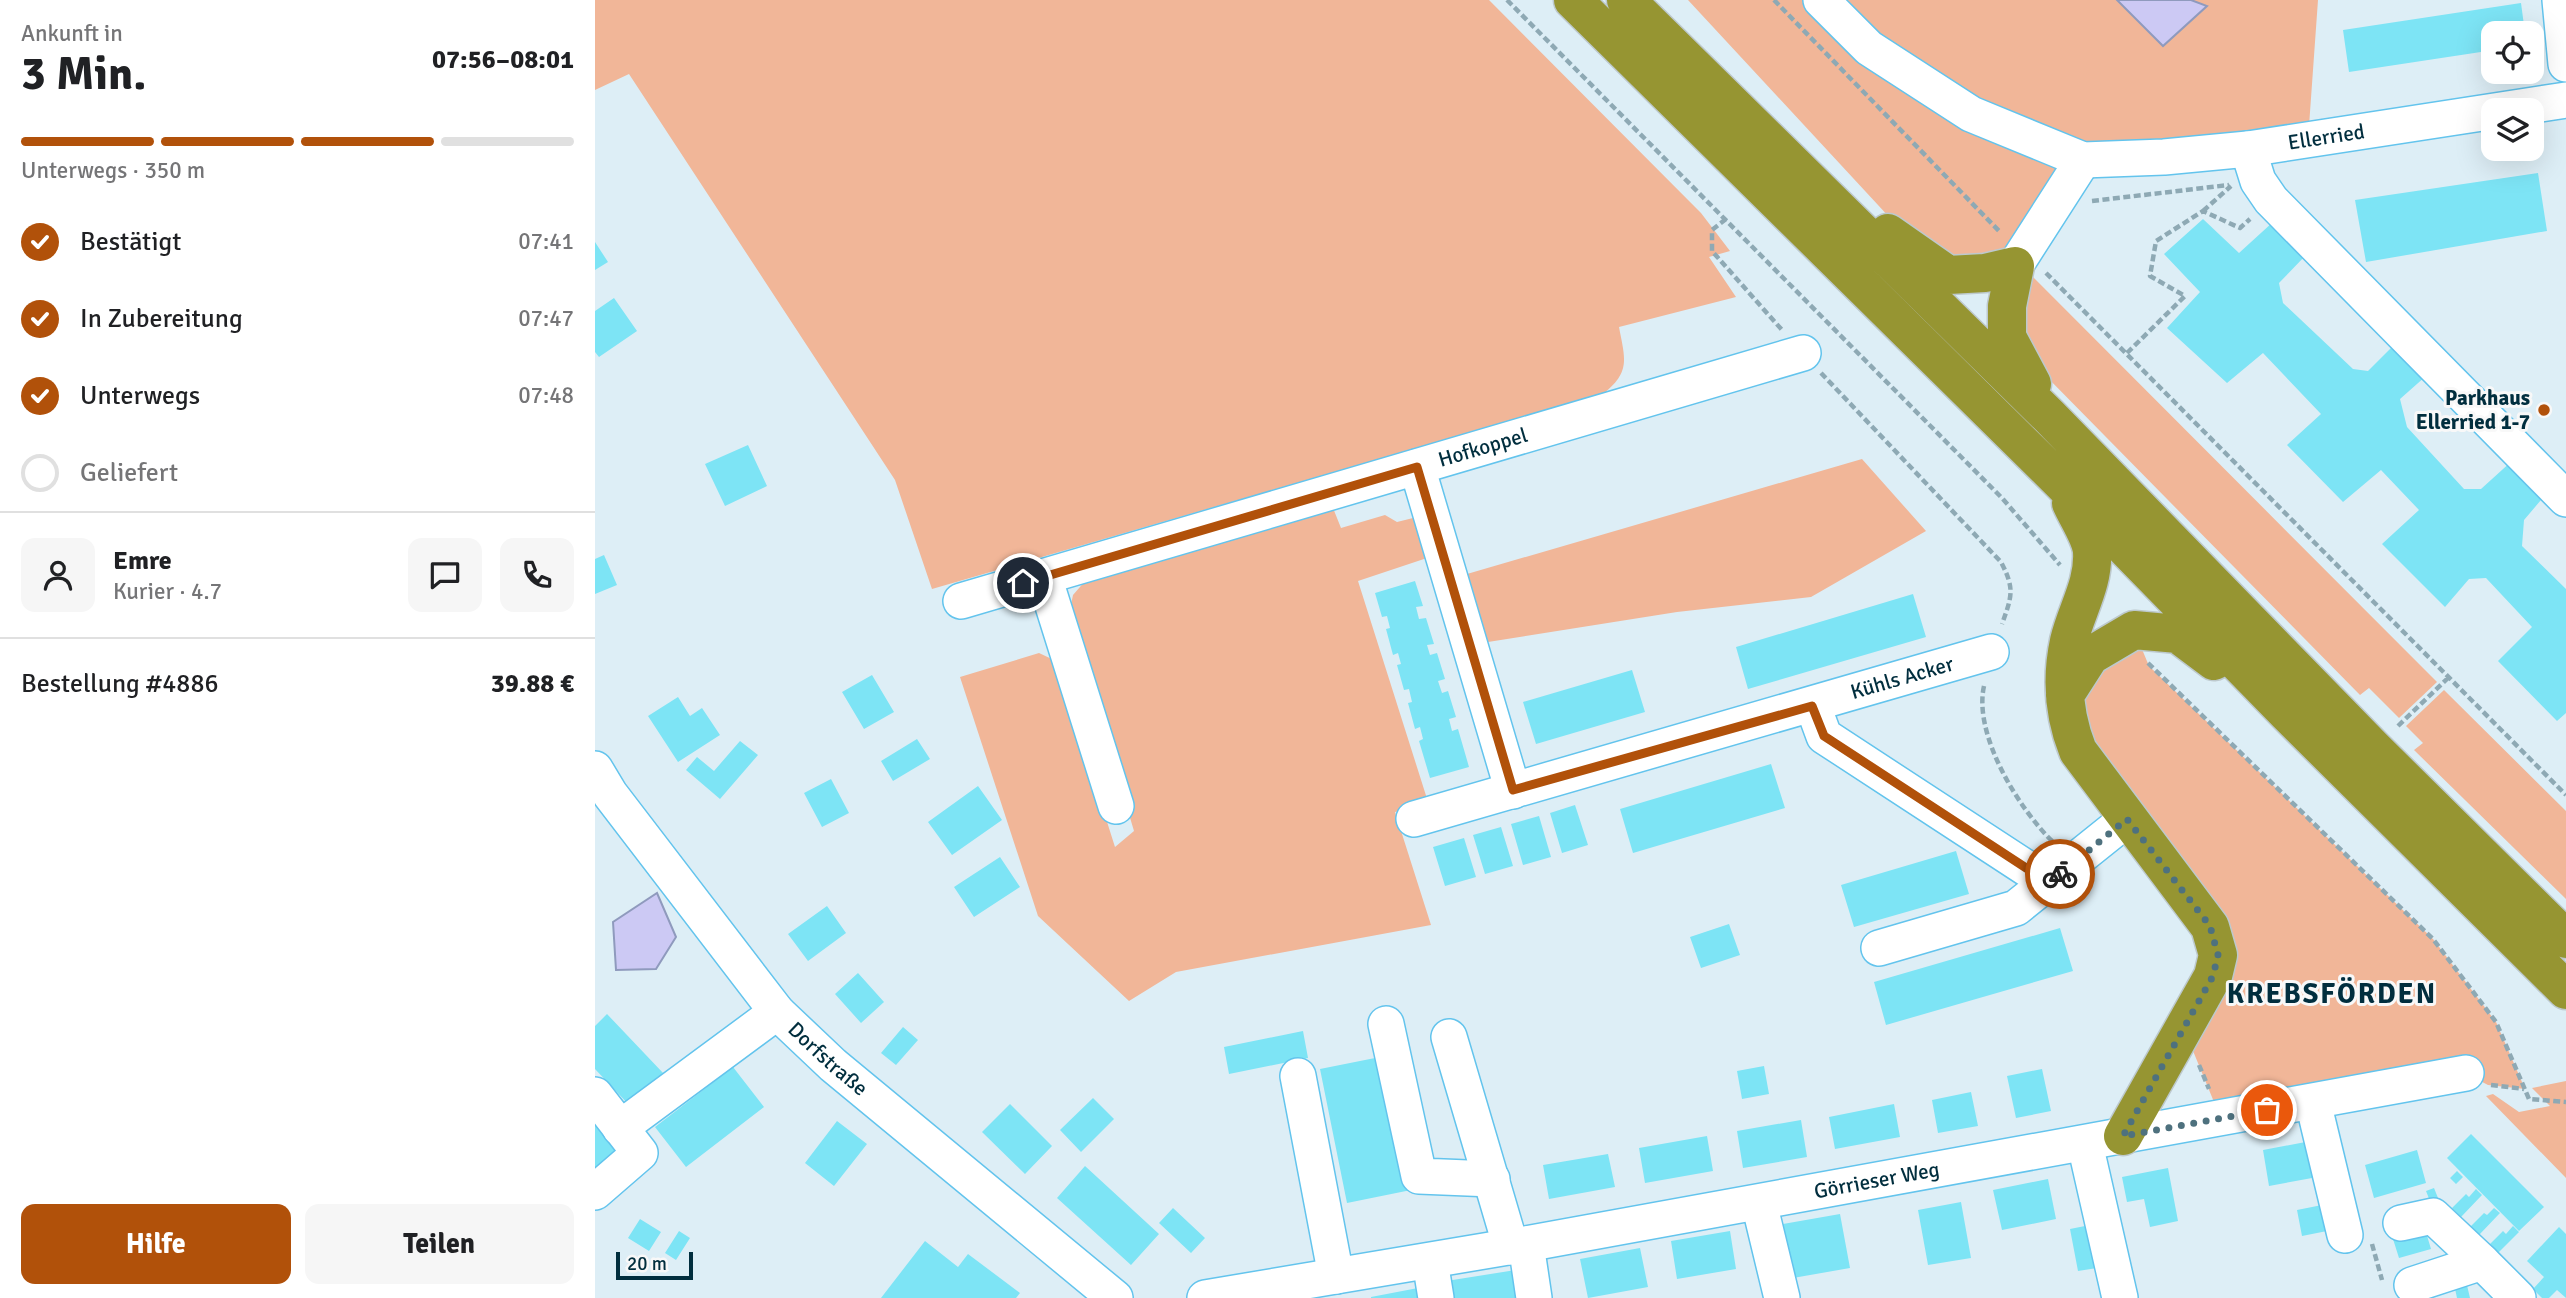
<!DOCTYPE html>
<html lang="de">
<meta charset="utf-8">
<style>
:root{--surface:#fff;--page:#f6f6f6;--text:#202124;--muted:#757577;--line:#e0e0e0;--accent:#b1510a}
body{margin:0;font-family:Signika,sans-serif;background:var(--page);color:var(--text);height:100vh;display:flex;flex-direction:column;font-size:26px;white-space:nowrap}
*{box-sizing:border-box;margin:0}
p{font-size:23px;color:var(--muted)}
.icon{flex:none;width:38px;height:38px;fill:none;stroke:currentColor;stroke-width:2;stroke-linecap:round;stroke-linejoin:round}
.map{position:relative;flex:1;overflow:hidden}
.drawer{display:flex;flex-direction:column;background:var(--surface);width:595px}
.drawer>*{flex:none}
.fabs{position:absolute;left:1886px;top:21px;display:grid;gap:14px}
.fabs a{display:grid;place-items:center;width:63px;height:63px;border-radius:14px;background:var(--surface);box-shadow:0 7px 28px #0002;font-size:35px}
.scale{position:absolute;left:21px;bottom:18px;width:77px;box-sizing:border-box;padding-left:7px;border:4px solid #012e3e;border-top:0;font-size:19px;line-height:24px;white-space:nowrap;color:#012e3e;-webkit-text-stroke:5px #f8f8f8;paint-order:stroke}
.pin{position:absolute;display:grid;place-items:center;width:60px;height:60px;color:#fff;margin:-30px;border:4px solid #fff;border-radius:50%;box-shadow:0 2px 7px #0007}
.courier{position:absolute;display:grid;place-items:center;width:70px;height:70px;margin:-35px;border:5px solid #b1510a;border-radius:50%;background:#fff;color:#222;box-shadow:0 2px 9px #0007}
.headline em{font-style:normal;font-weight:800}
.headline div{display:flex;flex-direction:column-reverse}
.headline{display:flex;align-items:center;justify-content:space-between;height:119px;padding:0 21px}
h1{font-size:46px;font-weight:800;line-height:52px}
.bar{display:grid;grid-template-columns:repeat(4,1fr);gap:10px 7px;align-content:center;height:84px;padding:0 21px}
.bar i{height:9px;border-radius:5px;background:var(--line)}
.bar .selected{background:var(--accent)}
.bar p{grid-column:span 4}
.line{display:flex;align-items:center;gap:18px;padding:0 21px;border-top:2px solid var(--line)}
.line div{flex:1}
.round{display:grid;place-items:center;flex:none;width:74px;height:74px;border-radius:14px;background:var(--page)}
ol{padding:0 21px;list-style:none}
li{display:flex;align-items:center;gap:21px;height:77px}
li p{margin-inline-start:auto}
li .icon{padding:7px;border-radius:50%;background:var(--accent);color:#fff;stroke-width:4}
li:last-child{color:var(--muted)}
li i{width:38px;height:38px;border:4px solid var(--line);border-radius:50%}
.action{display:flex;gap:14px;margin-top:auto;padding:14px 21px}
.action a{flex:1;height:80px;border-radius:14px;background:var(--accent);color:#fff;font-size:28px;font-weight:800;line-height:80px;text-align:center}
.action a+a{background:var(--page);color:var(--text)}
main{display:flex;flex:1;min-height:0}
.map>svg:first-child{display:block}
.green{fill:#f1b698}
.water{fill:#ccc9f4;stroke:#8f9abd;stroke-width:2}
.building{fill:#7de4f5}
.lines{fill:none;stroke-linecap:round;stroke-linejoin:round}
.minor-casing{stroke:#63c4ed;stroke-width:38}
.highway-casing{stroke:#bdc9cd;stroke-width:41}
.path{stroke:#8ea9b4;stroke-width:4.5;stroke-dasharray:7 3.5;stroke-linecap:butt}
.minor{stroke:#fff;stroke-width:35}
.highway{stroke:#969532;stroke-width:38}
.done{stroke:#4e717e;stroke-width:7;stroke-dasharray:0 12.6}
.route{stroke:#b1510a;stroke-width:9}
.poi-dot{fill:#b1510a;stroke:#f8f8f8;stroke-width:2.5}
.labels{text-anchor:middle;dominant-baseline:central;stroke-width:6;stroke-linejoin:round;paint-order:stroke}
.street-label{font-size:21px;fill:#012e3e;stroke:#f8f8f8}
.poi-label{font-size:21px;font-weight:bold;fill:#012e3e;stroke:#f8f8f8;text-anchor:end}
.district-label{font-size:28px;font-weight:bold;letter-spacing:2px;fill:#012e3e;stroke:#f8f8f8}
</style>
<main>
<section class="drawer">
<div class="headline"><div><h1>3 Min.</h1><p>Ankunft in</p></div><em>07:56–08:01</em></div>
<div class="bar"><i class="selected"></i><i class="selected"></i><i class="selected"></i><i></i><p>Unterwegs · 350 m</p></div>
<ol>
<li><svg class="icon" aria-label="check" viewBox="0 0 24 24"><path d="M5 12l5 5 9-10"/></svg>Bestätigt<p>07:41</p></li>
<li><svg class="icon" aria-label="check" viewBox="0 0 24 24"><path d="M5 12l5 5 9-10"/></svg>In Zubereitung<p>07:47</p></li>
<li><svg class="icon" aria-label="check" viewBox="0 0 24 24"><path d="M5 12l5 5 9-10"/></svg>Unterwegs<p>07:48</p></li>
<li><i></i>Geliefert</li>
</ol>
<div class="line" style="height:126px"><a class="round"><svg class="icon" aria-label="person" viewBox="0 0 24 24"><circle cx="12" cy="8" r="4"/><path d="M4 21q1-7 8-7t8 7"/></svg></a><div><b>Emre</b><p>Kurier · 4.7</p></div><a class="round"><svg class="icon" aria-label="chat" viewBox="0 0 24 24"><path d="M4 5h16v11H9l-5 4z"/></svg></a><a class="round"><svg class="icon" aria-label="phone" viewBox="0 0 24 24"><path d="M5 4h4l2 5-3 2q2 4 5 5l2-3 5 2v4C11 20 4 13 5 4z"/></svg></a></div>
<div class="line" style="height:91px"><div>Bestellung #4886</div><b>39.88 €</b></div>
<div class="action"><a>Hilfe</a><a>Teilen</a></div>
</section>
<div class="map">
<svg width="1971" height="1298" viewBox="0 0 1971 1298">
<rect width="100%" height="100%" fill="#ddeef6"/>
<path class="green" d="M0,0H894L1106,213L1135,251L1114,257L1141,297L1024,327C1030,359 1036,372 1008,394L337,589L300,480L34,74L0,90Z
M1093,0H1723L1713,140L1488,160L1428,255L1367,264L1308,232Z
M1438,277L1842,682L1804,718L1774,688L1765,695L1446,371L1424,317Z
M1267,459L1331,531L1216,597L1082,612L893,642L872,574Z
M738,508L746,528L790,515L802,522L822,517L835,557L763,581L834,805L800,812L836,925L581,972L534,1001L443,916L365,677L444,653L461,661L520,847L539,831L474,614L478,595L491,580Z
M1539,630L1554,666L1838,939L1901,1022L1930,1089L1893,1085L1870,1073L1626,1119L1589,1029L1623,955L1483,751L1495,656Z
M1849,690L1971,811V899L1819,750L1828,743L1811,726Z
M1971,1081V1178L1891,1096L1898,1094L1924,1112L1955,1106L1937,1088Z"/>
<path class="water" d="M1522,0H1596L1612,6L1568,46Z
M62,893L81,937L61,969L21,970L18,922Z"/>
<path class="building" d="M1926,3L1930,33H1899V50L1754,72L1748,30Z
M1943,173L1952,231L1771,262L1760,200Z
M1608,219L1644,253L1678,222L1711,255L1684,283L1688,303L1758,369L1773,371L1801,343L1831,376L1805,399L1812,427L1869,489H1886L1918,460L1952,493L1929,520L1927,546L1971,589V713L1962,721L1903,661L1937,627L1891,578L1874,579L1850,607L1787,544L1824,510L1786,470L1748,502L1692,445L1726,414L1668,353L1632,383L1572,328L1605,292L1569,254Z
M0,242L13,262L0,270Z
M19,298L42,331L4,357L0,352V311Z
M153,445L172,486L130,506L110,464Z
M9,555L22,585L0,594V559Z
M820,581L828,606L821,607L824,619L831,618L839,644L832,645L835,655L842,653L850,679L843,681L847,693L853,691L861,717L854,719L857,731L863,729L874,767L835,778L824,741L828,739L825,727L820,729L813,703L817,702L814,689L809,690L802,665L806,664L803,653L798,655L791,629L795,628L792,616L787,617L780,593Z
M1318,594L1331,637L1153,689L1141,647Z
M1037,670L1050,712L941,744L928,702Z
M277,675L299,712L269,729L247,692Z
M83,697L95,716L107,708L125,735L83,762L53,716Z
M322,739L335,759L298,781L286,761Z
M145,741L163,755L125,799L91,770L102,757L119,771Z
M1176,764L1190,808L1038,853L1025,809Z
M236,779L254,813L227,827L209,793Z
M383,786L407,820L357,855L333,822Z
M980,805L993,845L967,853L955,813Z
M944,816L956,857L928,865L916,824Z
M906,827L918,866L890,874L878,835Z
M869,838L881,877L850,886L838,847Z
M1361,851L1374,894L1259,927L1246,885Z
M405,857L425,887L379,917L359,887Z
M232,906L251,933L213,961L193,934Z
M1134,924L1145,955L1106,968L1095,937Z
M1465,928L1478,971L1291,1025L1279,982Z
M263,973L289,1002L266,1023L240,994Z
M12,1014L69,1074L36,1107L0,1069V1026Z
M308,1027L323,1040L301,1065L286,1053Z
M708,1031L713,1058L634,1074L629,1047Z
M790,1056L816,1190L752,1203L725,1069Z
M1169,1066L1174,1094L1147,1099L1142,1071Z
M138,1067L169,1107L91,1167L60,1127Z
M1447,1069L1456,1111L1421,1118L1412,1076Z
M1376,1092L1383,1126L1343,1133L1337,1100Z
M498,1098L519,1119L486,1152L465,1130Z
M415,1104L457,1146L430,1174L387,1132Z
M1299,1104L1305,1137L1240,1149L1234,1117Z
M1206,1120L1212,1157L1148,1168L1142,1131Z
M242,1121L272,1144L239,1186L210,1163Z
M0,1124L28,1153L0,1180Z
M1876,1134L1949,1207L1924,1231L1852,1158Z
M1112,1136L1118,1171L1050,1183L1044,1148Z
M1721,1140L1728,1176L1674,1186L1668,1150Z
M1822,1150L1831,1183L1779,1198L1770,1165Z
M1013,1154L1020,1187L954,1199L948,1165Z
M490,1166L564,1234L536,1265L462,1198Z
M1573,1168L1583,1221L1555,1227L1549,1199L1532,1202L1527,1177Z
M1862,1171L1868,1177L1861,1184L1855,1178Z
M1453,1179L1461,1219L1407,1230L1398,1190Z
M1839,1188L1843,1198L1835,1201L1831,1191Z
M1881,1189L1887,1195L1866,1217L1857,1208L1871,1194L1874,1197Z
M1366,1202L1376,1258L1333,1265L1323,1210Z
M1732,1204L1737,1230L1707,1236L1702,1210Z
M578,1208L610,1238L596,1253L564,1223Z
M1899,1208L1905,1213L1884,1235L1875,1227L1889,1213L1892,1215Z
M1245,1214L1255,1268L1198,1278L1188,1224Z
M45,1219L66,1232L54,1251L33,1238Z
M1495,1225L1502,1268L1483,1271L1475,1229Z
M1918,1226L1924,1232L1903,1253L1894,1245L1908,1231L1911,1234Z
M1964,1227L1971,1234V1298L1962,1290L1954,1298H1947L1938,1289L1949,1277L1932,1261Z
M1830,1229L1836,1249L1804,1258L1798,1239Z
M84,1231L95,1238L81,1260L70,1253Z
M1135,1231L1141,1269L1082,1279L1076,1241Z
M330,1241L363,1267L373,1254L425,1293L421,1298H286Z
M1045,1248L1053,1287L993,1298L985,1259Z
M927,1269L932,1298H848L845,1282Z
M1871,1281L1875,1298H1862L1859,1284Z
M823,1288L824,1298H776V1297Z"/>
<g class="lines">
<g class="minor-casing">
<g id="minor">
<path id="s1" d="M1226,0L1274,48L1376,114L1488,160L1569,157L1653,149L1971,100"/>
<path d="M1965,0L1971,64"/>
<path d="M1653,149L1663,181L1676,200L1971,499"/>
<path d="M1420,266L1488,160"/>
<path d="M822,467L918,791"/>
<path d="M449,577L521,806"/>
<path id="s2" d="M366,601L1208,353"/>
<path d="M1218,706L1229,736L1454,883"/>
<path id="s3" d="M0,769L15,794L182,1012L238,1065L520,1298"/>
<path id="s4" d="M819,819L1396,652"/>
<path d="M1284,948L1421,908L1532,819"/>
<path d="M791,1024L824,1176L897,1179"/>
<path d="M854,1037L916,1247"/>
<path d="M703,1076L741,1276"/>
<path d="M0,1095L45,1153L0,1192"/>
<path d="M1718,1102L1750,1235"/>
<path d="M25,1128L182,1012"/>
<path d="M1490,1144L1525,1298"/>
<path d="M1164,1203L1187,1298"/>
<path d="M1806,1223L1838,1216L1887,1262"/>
<path d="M931,1244L939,1298"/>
<path d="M835,1261L841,1298"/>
<path d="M1817,1285L1887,1262L1923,1298"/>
<path id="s5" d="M610,1298L931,1244L1871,1073"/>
</g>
</g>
<g class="highway-casing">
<path id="highway" d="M978,0L1466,482L1692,713L1971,990
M1031,0L1454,416L1778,748L1971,939
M1293,233L1353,275L1390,273L1420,266L1412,306V337L1437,384
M1476,503C1482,517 1496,537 1497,552C1499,584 1481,611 1474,641C1466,678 1469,716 1483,751L1615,927L1623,955L1618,976L1528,1136
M1470,695L1495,656L1539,630L1583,634L1619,661"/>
</g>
<path class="path" d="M912,0L1407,498L1465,565
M1179,0L1406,233
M1497,201L1634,185
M1608,211L1636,186
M1131,219L1117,230V251L1187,330
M1451,273L1971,795
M1532,353L1590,296L1555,276L1561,241L1608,211L1645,228L1655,219
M1226,373L1406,562C1420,589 1417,596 1407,624
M1553,663L1838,939L1901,1022L1934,1099L1971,1102
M1389,686C1378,735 1424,809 1458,842
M1803,726L1854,677
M1604,1065L1614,1089
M1896,1085L1929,1089
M1777,1244L1787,1280"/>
<use href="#minor" class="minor"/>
<use href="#highway" class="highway"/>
</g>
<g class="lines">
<path class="done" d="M1465,874L1532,819L1615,926L1623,955L1618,976L1528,1136L1672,1110"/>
<path class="route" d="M428,583L822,467L918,790L1217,706L1229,736L1454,883L1465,874"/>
</g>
<circle class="poi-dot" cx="1949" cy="410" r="7"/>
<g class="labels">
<g class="street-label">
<text stroke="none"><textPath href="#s1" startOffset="555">Ellerried</textPath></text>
<text stroke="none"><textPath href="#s2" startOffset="544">Hofkoppel</textPath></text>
<text stroke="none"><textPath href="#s4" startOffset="508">Kühls Acker</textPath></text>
<text stroke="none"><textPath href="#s3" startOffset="373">Dorfstraße</textPath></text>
<text stroke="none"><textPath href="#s5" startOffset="682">Görrieser Weg</textPath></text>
</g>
<g class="poi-label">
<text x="1935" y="398">Parkhaus<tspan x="1935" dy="24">Ellerried 1-7</tspan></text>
</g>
<g class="district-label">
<text x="1737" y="994">KREBSFÖRDEN</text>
</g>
</g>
</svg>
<div class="fabs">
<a><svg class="icon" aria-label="locate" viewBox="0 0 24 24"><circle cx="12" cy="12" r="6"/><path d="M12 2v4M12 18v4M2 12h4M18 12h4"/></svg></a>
<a><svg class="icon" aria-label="layers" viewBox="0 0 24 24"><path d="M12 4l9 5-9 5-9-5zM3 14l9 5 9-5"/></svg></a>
</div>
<div class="scale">20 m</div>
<div class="pin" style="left:1672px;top:1110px;background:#ea580c"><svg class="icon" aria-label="bag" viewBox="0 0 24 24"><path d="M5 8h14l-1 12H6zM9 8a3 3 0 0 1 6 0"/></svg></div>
<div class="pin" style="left:428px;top:583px;background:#1f2937"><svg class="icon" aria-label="home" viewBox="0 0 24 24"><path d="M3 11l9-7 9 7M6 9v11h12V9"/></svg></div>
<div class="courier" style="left:1465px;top:874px"><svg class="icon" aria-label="bike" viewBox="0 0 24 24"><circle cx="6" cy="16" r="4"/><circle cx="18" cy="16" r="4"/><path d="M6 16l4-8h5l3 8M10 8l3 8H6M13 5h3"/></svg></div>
</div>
</main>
